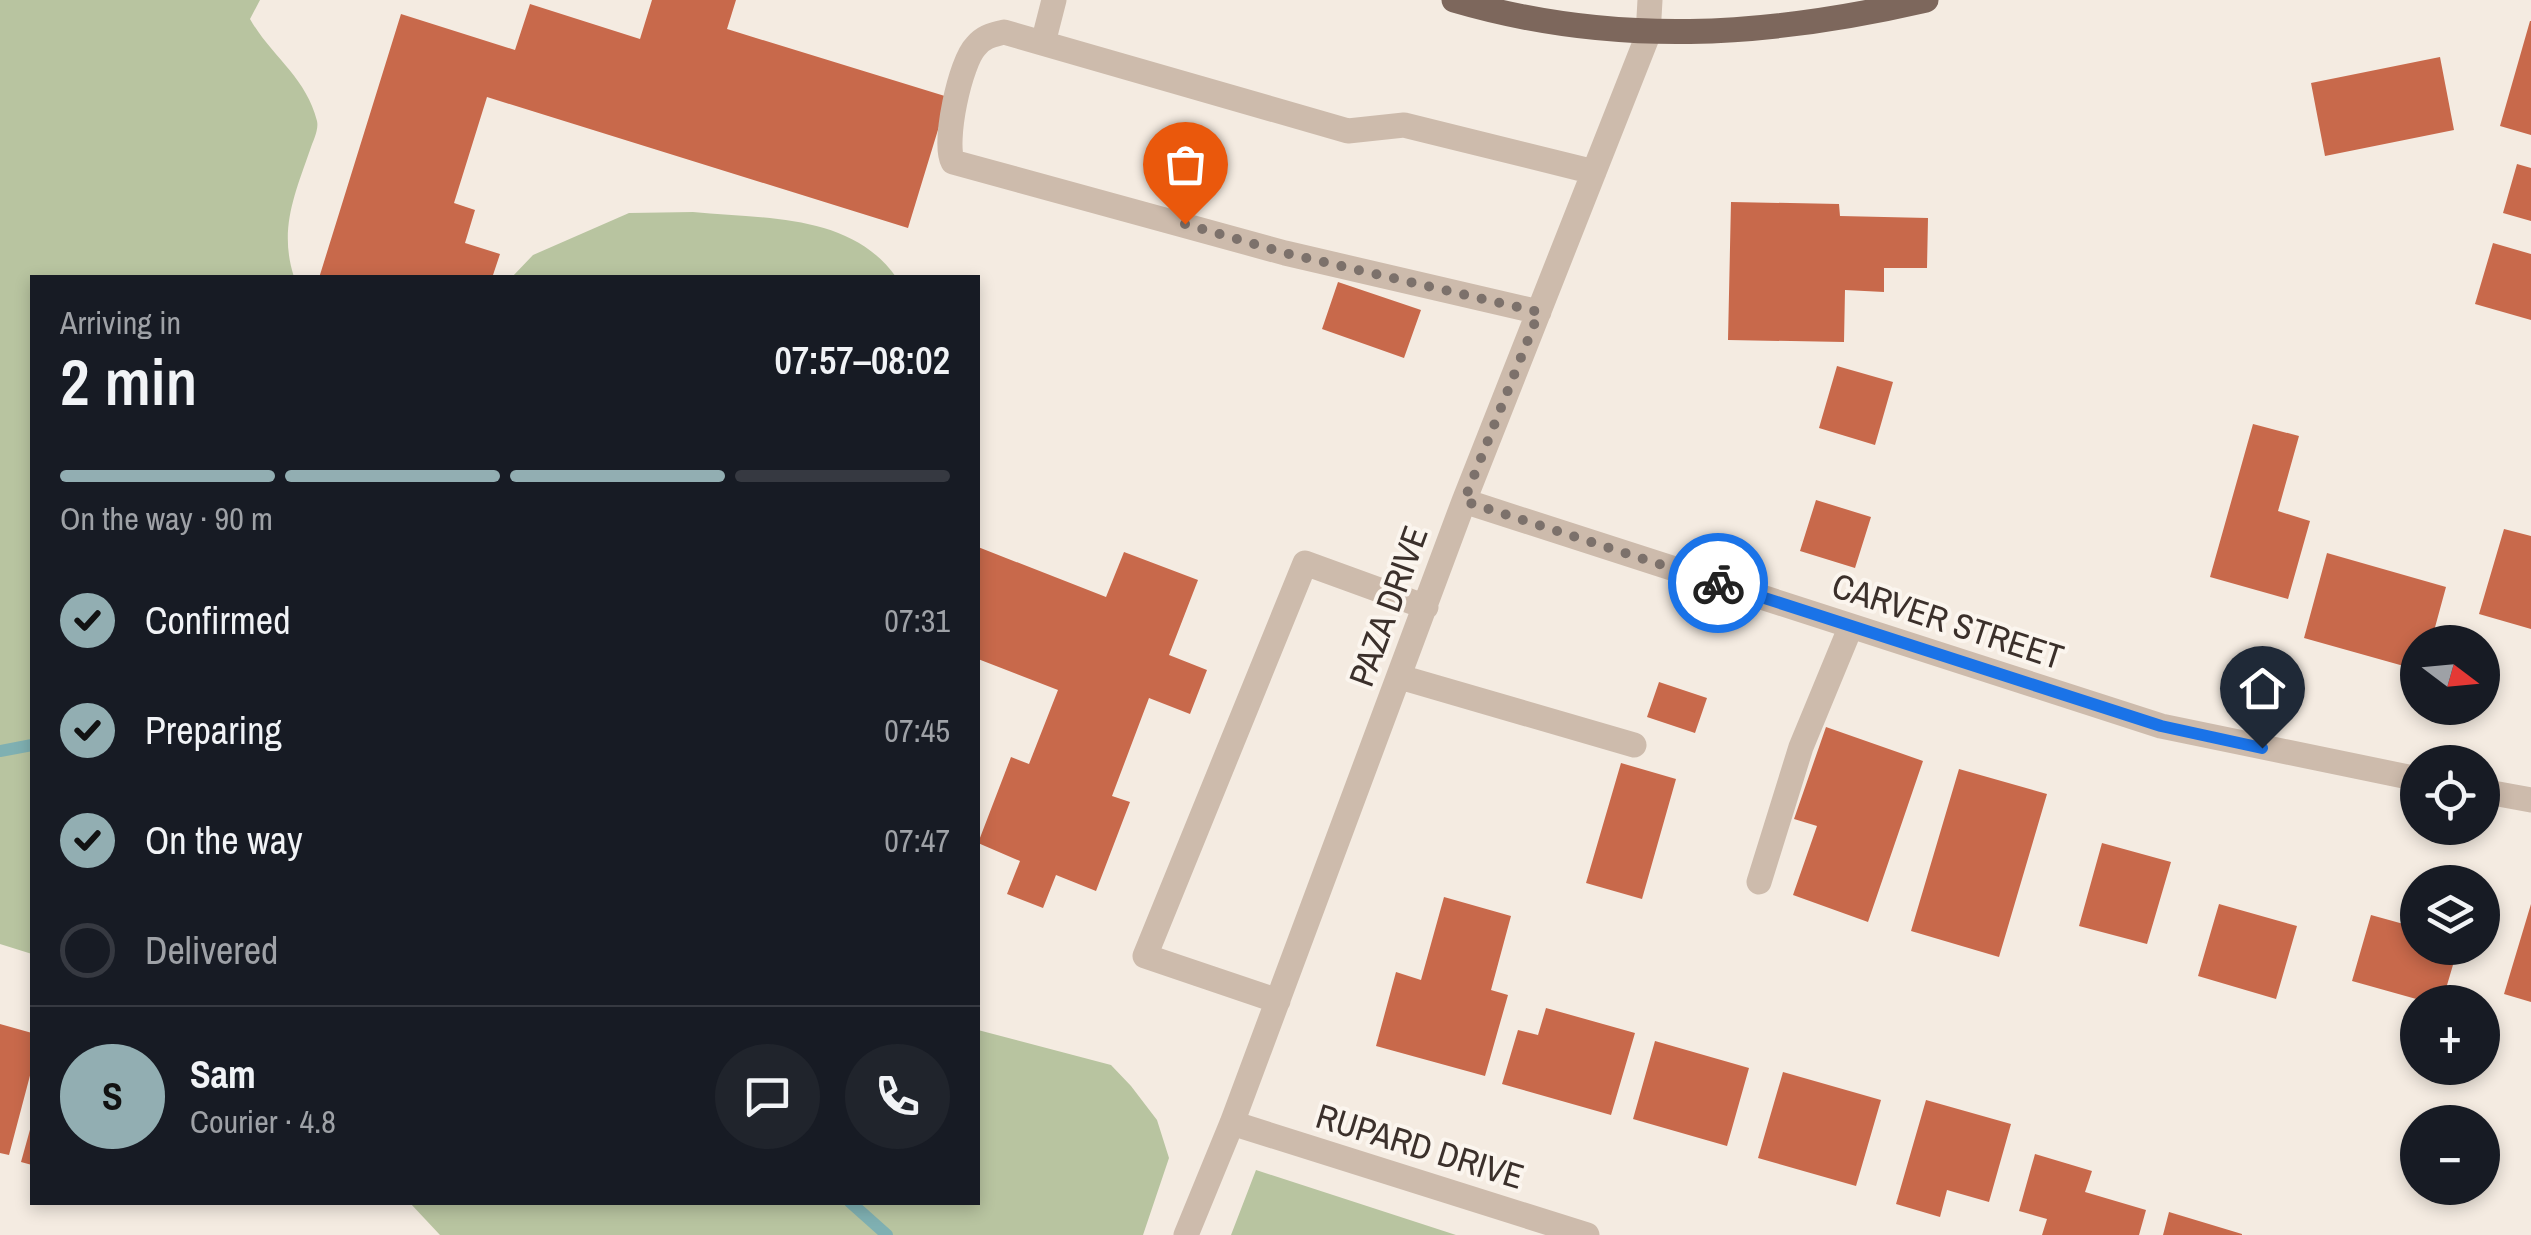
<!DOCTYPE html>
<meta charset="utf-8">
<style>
:root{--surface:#171b24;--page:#20242c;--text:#f1f3f6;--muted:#9ea1a6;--line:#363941;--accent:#92aeb2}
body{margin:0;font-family:"Archivo Narrow",sans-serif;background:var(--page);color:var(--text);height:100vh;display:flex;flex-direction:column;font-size:38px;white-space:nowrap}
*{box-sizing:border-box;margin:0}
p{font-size:32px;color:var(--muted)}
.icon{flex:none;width:55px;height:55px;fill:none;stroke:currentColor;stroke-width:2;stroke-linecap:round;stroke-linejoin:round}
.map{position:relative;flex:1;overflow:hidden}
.details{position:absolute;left:30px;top:275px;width:950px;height:930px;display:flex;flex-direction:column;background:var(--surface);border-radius:0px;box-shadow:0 5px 15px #0003}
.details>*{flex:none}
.needle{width:65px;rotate:106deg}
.buttons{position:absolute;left:2400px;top:625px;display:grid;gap:20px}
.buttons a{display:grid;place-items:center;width:100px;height:100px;border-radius:50%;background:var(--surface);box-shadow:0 5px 15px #0003;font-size:50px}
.pin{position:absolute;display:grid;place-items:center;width:85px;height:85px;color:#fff;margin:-102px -42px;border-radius:50% 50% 50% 0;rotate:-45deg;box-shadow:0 0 10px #0007}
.pin .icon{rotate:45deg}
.courier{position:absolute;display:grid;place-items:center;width:100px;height:100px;margin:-50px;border:8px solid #1a73e8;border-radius:50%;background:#fff;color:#222;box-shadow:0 2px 12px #0007}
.headline em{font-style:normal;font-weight:600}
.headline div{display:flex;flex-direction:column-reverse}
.headline{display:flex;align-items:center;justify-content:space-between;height:170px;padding:0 30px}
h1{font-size:65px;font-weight:600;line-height:75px}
.bar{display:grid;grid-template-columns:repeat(4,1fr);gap:15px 10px;align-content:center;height:120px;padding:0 30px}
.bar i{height:12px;border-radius:8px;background:var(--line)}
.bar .selected{background:var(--accent)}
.bar p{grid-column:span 4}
.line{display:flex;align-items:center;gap:25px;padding:0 30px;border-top:2px solid var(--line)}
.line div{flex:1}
.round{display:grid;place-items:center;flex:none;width:105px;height:105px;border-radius:52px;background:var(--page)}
ol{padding:0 30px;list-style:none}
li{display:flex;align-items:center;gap:30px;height:110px}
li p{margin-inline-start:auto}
li .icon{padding:10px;border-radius:50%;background:var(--accent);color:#111;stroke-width:4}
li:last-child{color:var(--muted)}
li i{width:55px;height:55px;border:5px solid var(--line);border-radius:50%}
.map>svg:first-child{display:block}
.green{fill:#b8c4a0}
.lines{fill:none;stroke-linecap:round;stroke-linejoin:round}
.stream{stroke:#7fb0b2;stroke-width:12}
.building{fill:#c8694b}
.minor{stroke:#cdbbac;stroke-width:25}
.major{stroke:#7d675c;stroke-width:25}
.done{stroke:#7c716b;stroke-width:10;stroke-dasharray:0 18}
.route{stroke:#1a73e8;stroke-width:12}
.labels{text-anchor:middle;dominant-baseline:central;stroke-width:8;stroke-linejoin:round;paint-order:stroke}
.street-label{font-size:35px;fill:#3b302b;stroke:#fbf5ee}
</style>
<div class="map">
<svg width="2531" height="1235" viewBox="0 0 2531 1235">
<rect width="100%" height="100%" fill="#f4ebe1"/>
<path class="green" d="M0,0H260L250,19C271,56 306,77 317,121C319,130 313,141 310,150C294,196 279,230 294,277L32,278V954L0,944Z
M693,212C763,219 851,213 896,277H512L533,255L629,213Z
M978,1030L1111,1065L1131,1086L1157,1120L1169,1158L1143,1235H440L410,1203L978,1202Z
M1256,1170L1456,1235H1231Z"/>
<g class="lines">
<path class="stream" d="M0,751L32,745
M850,1202L887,1235"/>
</g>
<path class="building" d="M652,0H736L727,29L948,97L908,228L487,97L454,203L475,210L465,243L500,254L492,278H319L401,14L515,50L530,4L640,39Z
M2530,21H2531V135L2500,126Z
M2440,57L2454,130L2325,156L2311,83Z
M2517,164L2531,168V221L2503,213Z
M1731,202L1839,204L1840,216L1928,218L1927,268H1884V292L1845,290L1844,342L1728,340Z
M2493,243L2531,254V320L2475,304Z
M1338,282L1421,310L1404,358L1322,329Z
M1837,366L1893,382L1875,445L1819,428Z
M2253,424L2299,436L2278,511L2310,521L2288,599L2210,577Z
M1816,500L1871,517L1855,568L1800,551Z
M2504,529L2531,536V629L2479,614Z
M978,547L1106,597L1124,552L1198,580L1169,655L1207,670L1190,714L1149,698L1112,796L1130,802L1096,891L1056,875L1043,908L1007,894L1020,861L978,843L1011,757L1029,764L1058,690L978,659Z
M2327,553L2446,587L2431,642H2418V670L2304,638Z
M1659,682L1707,698L1695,733L1647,717Z
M1826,727L1923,761L1868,922L1793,895L1817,826L1794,819Z
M1621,763L1676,779L1642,899L1586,883Z
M1959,769L2047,794L1999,957L1911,931Z
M2102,843L2171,862L2147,944L2079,926Z
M1444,897L1511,916L1491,990L1508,995L1485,1076L1376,1046L1396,972L1421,980Z
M2219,904L2297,926L2276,999L2198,976Z
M2531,904V1002L2504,994Z
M2371,915L2418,928V948H2458L2442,1002H2427L2352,981Z
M1546,1008L1635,1033L1611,1115L1502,1084L1518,1030L1538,1035Z
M0,1024L32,1033V1068L9,1155L0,1153Z
M1655,1041L1749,1068L1727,1146L1633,1119Z
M1783,1072L1881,1100L1856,1186L1758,1158Z
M1926,1100L2011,1124L1989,1202L1947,1190L1940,1217L1896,1204Z
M31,1126H32V1165L21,1162Z
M2035,1154L2092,1171L2085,1192L2146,1210L2139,1235H2042L2047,1219L2019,1211Z
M2169,1212L2242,1234V1235H2163Z"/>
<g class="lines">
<path class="minor" d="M1043,43L1054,0
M1539,312L1285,253L953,162C943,143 960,62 976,46C984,36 993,35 1004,32L1348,131L1404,125L1594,172
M1464,501L2161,726L2418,779
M1400,677L1634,745
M2482,791L2531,800
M1759,882L1801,747L1851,626
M1278,1001L1145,956L1305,563L1426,607
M1232,1123L1587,1235
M1186,1235L1232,1123L1464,501L1648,35L1650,0"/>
<path class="major" d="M1454,0C1614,47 1766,37 1926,0"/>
</g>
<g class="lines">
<path class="done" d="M1185,224L1285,253L1539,312L1464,501L1718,583"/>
<path class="route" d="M1718,583L2161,726L2262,748"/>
</g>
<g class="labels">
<g class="street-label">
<text transform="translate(1388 606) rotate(-70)">PAZA DRIVE</text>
<text transform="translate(1948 621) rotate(18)">CARVER STREET</text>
<text transform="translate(1420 1146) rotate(17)">RUPARD DRIVE</text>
</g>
</g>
</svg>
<div class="buttons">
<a><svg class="needle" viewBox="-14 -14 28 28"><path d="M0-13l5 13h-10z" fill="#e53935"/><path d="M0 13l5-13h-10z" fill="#9ea1a6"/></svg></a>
<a><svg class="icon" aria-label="locate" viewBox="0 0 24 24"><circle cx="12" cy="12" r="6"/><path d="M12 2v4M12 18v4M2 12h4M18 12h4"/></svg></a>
<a><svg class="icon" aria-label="layers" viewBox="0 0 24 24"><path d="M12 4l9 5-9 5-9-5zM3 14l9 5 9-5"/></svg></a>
<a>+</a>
<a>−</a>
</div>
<div class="pin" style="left:1185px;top:224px;background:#ea580c"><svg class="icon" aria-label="bag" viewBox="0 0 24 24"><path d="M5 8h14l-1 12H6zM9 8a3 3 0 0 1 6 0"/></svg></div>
<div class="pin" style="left:2262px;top:748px;background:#1f2937"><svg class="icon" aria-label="home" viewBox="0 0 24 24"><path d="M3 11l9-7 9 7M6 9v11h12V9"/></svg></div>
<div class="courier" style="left:1718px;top:583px"><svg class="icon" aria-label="bike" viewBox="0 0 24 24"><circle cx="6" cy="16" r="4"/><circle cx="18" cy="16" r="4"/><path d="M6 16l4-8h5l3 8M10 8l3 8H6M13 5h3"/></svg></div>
<section class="details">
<div class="headline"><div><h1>2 min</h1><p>Arriving in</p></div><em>07:57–08:02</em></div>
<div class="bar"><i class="selected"></i><i class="selected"></i><i class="selected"></i><i></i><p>On the way · 90 m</p></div>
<ol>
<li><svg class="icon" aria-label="check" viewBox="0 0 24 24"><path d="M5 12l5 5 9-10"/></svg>Confirmed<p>07:31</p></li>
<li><svg class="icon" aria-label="check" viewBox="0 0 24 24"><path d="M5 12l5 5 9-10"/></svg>Preparing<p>07:45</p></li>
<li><svg class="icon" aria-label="check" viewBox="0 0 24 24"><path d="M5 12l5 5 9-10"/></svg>On the way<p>07:47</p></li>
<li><i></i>Delivered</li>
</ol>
<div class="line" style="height:180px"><b class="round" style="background:var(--accent);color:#111">S</b><div><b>Sam</b><p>Courier · 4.8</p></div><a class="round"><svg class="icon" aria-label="chat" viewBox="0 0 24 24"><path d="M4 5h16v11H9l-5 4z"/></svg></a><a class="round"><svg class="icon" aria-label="phone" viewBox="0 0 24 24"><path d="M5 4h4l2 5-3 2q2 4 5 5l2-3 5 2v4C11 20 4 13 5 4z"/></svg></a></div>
</section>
</div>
